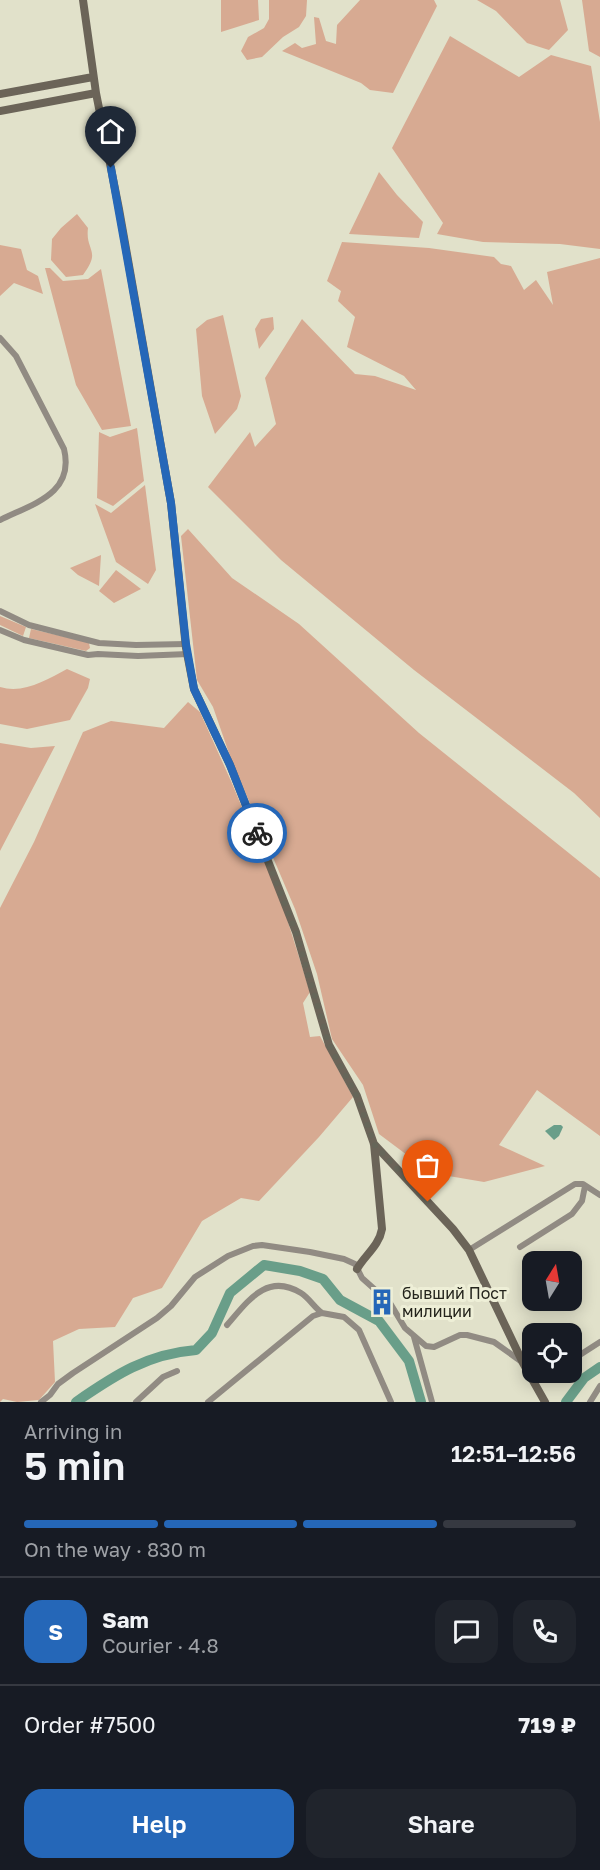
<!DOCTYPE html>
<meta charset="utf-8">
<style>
:root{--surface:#171b24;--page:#20242c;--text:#f1f3f6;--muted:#9ea1a6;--line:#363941;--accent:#2567b8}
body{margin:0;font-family:"Golos Text",sans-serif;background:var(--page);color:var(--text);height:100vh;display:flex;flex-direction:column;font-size:22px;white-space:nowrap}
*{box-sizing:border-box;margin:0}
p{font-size:20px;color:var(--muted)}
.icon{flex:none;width:33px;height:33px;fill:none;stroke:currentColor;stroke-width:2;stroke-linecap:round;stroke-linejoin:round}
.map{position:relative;height:1402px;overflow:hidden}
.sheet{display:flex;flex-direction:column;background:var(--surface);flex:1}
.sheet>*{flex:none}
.needle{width:39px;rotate:11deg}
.fabs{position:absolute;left:522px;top:1251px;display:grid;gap:12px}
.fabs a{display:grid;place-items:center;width:60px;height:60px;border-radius:12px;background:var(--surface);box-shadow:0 3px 15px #0003;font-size:30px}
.pin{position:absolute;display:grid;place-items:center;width:51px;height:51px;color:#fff;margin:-62px -26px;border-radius:50% 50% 50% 0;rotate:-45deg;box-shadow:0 0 6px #0007}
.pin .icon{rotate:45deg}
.courier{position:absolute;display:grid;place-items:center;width:60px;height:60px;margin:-30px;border:4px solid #2567b8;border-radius:50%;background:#fff;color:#222;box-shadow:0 2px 8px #0007}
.head em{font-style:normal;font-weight:600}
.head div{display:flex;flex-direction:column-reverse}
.head{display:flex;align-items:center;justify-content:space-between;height:102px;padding:0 24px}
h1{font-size:39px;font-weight:600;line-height:45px}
.bar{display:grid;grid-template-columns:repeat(4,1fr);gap:9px 6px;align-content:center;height:72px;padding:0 24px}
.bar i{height:8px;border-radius:4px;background:var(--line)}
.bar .on{background:var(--accent)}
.bar p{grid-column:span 4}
.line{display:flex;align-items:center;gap:15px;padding:0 24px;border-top:2px solid var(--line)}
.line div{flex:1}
.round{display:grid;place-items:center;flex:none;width:63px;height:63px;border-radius:18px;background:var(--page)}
.primary-button{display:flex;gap:12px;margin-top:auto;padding:12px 24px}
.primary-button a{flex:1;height:69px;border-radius:18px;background:var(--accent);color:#fff;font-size:24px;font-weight:600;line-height:69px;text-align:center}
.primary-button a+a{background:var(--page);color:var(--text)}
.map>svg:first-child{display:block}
.green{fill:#d7aa92}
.water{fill:#699e89}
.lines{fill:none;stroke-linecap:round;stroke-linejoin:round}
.river{stroke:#699e89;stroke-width:10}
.street{stroke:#918b83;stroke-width:6}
.secondary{stroke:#6b6458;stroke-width:8}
.done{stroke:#666659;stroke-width:6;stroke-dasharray:0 10.8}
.route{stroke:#2567b8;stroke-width:8}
.labels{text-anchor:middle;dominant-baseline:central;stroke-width:6;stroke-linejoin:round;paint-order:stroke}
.poi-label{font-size:16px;fill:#24241c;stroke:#eeefd7;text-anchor:start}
</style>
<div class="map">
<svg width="600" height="1402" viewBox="0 0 600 1402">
<rect width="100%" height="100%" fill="#e1e1ca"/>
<path class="green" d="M221,0H258L259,20L221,32Z
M269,0H307L306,16L299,27L283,37L262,57L247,60L241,51L248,37L264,28L269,19Z
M360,0H434L437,6L393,93L370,90L361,83L282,51L295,43L302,48L316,44L314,17L319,18L326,41L336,44L337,25Z
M477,0H560L568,30L549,50L527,43L496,11Z
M582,0H600V57L589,51Z
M450,36L519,77L551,55L591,66L600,122V249L560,244L483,242L437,234L443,223L392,148Z
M379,172L397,195L423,222L419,238L349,234Z
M77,214L88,228C85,251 102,250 83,275L66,277L51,260L52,239L61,228Z
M342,242L429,248L494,257L501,264L511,266L524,290L536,280L553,305L547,272L600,258V818L574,793L414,670L281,560L208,487L250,432L255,447L276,424L265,378L302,319L355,374L375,376L416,390L404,376L347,347L355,317L338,301L341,291L327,281Z
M0,245L21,249L27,270L38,276L43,294L14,283L0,296Z
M45,268H50L63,281L88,279L101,269L131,426L102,430L76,385Z
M223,315L241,396L237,409L215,434L202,396L196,329L207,320Z
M273,317L274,329L259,349L255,329L261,319Z
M137,428L144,481L113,506L97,498L99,432L110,437Z
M145,485L156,570L148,584L116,562L95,504L111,513Z
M188,529L232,578L299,624L419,733L600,878V1136L537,1090L499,1145L545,1166L484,1182L431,1173L379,1134L363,1085L332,1039L317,974L295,909L231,759L213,707L197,680L181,536Z
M101,555L99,586L78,575L70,568Z
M116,570L141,589L114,603L99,591Z
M0,616L26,627L23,636L0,625Z
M31,629L87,642L89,643L90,648L86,651L29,638Z
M67,669L90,679L88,688L70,720L27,729L0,724V687C24,694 46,680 67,669Z
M188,702L200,712L231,781L282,903L310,992L303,1003L310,1037L320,1036L353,1097L319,1137L259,1201L241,1198L202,1221L162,1288L133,1298L115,1327L79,1329L53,1341L55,1382L39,1400L17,1402L3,1399L0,1402V908L34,842L83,732L111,721L164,728Z
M0,743L31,748L55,746L0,851Z"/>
<path class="water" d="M554,1125H561L563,1127L559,1136L554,1140L545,1131Z"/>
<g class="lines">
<path class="river" d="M76,1402C115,1375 147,1354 196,1350L212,1333L230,1293L264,1265L300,1271L323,1279L340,1300L379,1321L409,1361L421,1402
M566,1402L584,1378L600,1367"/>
<path class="street" d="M0,338L16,356L64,449C75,494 32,504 0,520
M0,611L29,625L99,643L136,645L186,644
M0,630L24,640L88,655L98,654L138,656L188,654
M520,1247L572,1214L582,1201L585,1186
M469,1250L575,1184H583L600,1195
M227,1325C248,1301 267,1272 301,1293C309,1298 314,1307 322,1313
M414,1337L432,1402
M572,1360L600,1342
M532,1380L553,1372
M41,1402L50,1395L58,1384L73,1373L157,1318L171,1306L195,1277L228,1256L253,1246L262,1245L310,1252L344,1259L355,1264L362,1278L390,1303L405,1328L426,1346L434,1347L460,1335H467L494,1342L522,1362
M136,1402L163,1377L177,1371
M208,1402L313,1316L322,1313L344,1317L359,1330L391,1402
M590,1402L600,1386"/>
<path class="secondary" d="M83,0L96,93L119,209L171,503L186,648L194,689L230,765L296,932L329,1045L357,1096L374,1144L382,1229C379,1246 365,1255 357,1269
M0,94L93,77
M0,111L96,93
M374,1144L453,1229L469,1250L523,1363L545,1402"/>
</g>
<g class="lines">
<path class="done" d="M257,833L296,932L329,1045L357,1096L374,1144L428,1202"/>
<path class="route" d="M111,168L171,503L186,644L194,689L230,765L257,833"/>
</g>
<defs>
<g id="building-bare" transform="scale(2.07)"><path d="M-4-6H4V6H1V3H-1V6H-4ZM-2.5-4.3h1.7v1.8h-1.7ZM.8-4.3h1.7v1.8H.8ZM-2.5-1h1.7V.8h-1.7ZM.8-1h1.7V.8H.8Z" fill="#2567b8" stroke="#eeefd7" stroke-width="2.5" paint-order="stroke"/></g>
</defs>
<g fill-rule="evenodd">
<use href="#building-bare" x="382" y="1302"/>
</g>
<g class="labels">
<g class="poi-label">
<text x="402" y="1293">бывший Пост<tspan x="402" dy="18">милиции</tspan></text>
</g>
</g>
</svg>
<div class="fabs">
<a><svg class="needle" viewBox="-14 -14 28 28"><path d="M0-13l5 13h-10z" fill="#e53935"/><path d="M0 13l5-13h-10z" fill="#9ea1a6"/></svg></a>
<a><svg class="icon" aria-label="locate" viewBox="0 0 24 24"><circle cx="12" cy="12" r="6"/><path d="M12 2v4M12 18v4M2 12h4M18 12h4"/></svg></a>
</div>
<div class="pin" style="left:428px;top:1202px;background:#ea580c"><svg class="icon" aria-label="bag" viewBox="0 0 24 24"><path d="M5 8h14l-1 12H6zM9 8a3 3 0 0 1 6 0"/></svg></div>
<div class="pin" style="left:111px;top:168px;background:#1f2937"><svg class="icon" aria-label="home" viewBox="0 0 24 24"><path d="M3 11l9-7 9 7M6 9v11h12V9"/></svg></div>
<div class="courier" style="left:257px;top:833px"><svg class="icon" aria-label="bike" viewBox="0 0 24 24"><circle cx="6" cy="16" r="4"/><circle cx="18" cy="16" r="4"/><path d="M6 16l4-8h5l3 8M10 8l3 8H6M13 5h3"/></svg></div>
</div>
<section class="sheet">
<div class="head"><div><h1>5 min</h1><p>Arriving in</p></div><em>12:51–12:56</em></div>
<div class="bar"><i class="on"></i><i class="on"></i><i class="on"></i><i></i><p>On the way · 830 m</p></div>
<div class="line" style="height:108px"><b class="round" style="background:var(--accent);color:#fff">S</b><div><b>Sam</b><p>Courier · 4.8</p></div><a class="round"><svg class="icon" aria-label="chat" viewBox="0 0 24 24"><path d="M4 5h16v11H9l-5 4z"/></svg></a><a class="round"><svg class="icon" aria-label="phone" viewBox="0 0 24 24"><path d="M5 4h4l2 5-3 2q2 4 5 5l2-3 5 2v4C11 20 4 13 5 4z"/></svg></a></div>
<div class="line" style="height:78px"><div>Order #7500</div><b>719 ₽</b></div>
<div class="primary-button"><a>Help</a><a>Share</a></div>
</section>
